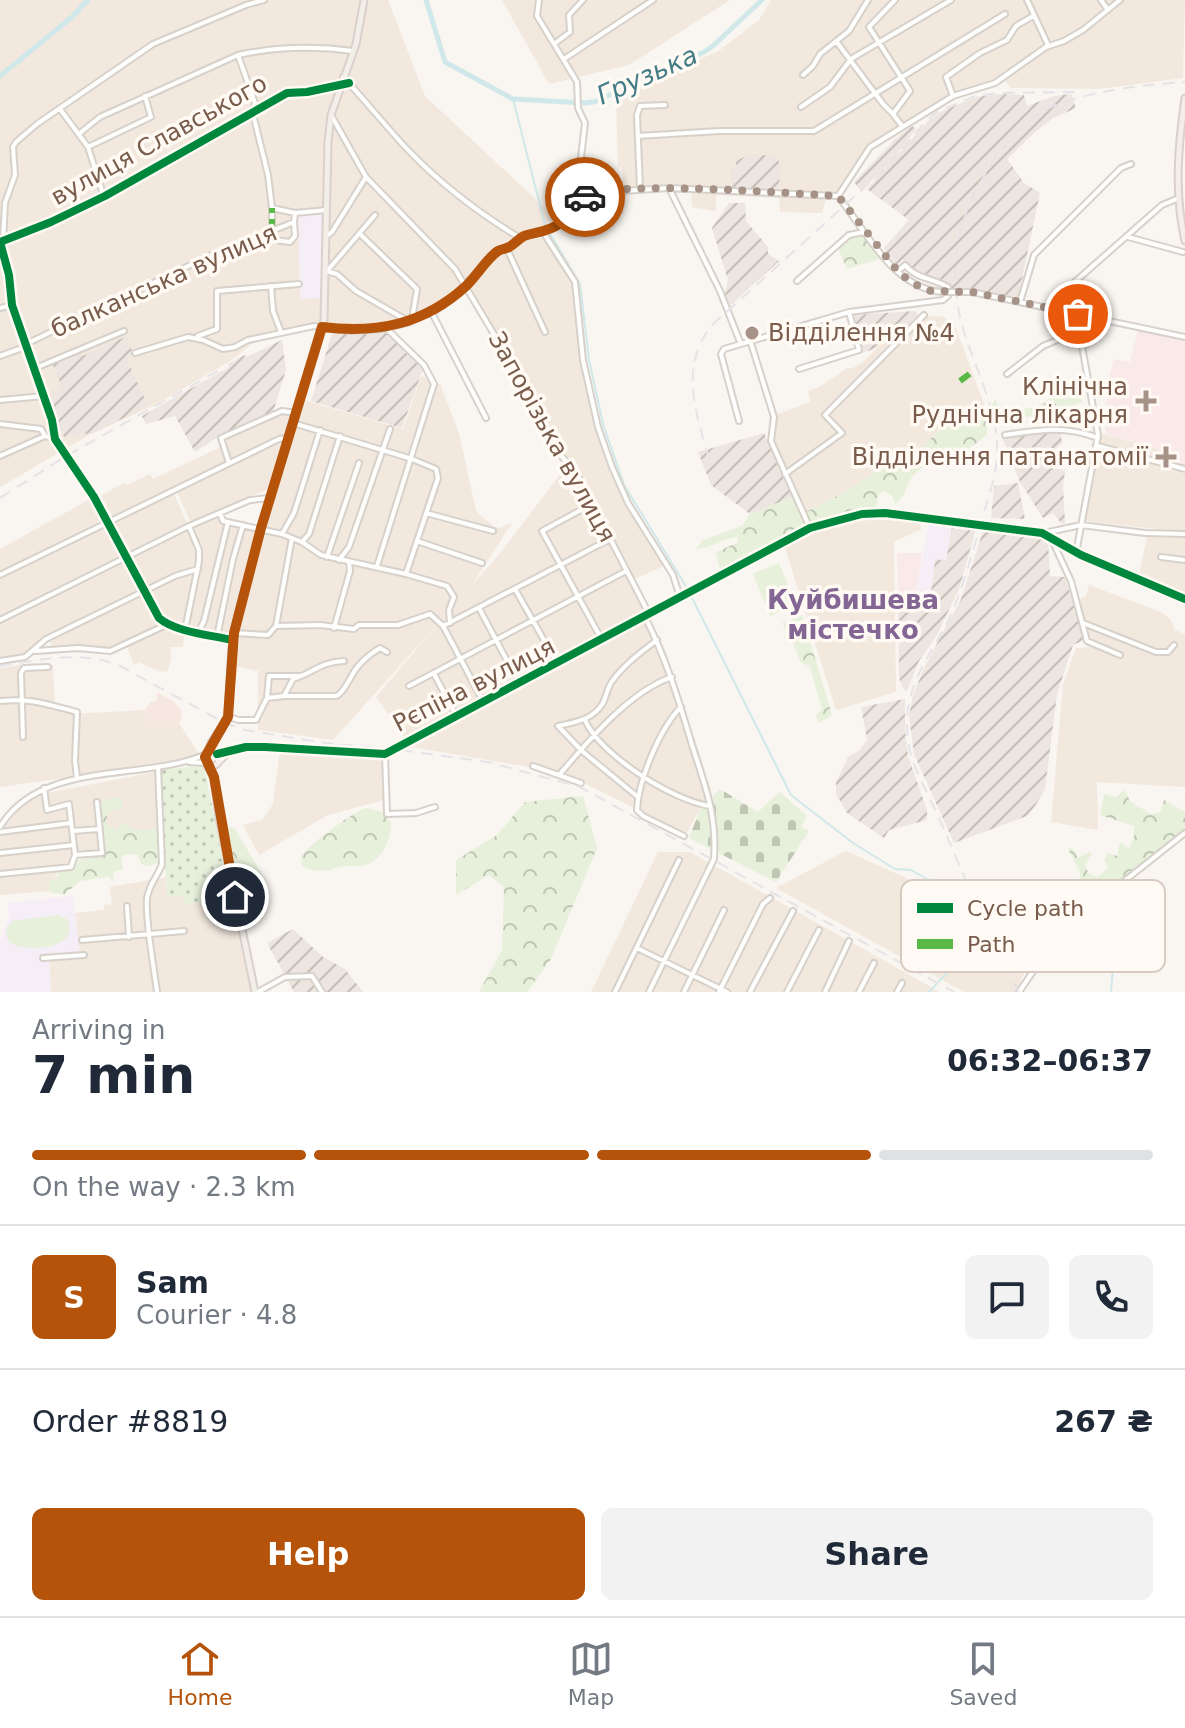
<!DOCTYPE html>
<meta charset="utf-8">
<style>
:root{--surface:#fff;--page:#f2f2f3;--text:#1f2937;--muted:#747a83;--line:#e0e1e3;--accent:#b45309}
body{margin:0;font-family:"DejaVu Sans",sans-serif;background:var(--page);color:var(--text);height:100vh;display:flex;flex-direction:column;font-size:30px;white-space:nowrap}
*{box-sizing:border-box;margin:0}
p{font-size:26px;color:var(--muted)}
.icon{flex:none;width:44px;height:44px;fill:none;stroke:currentColor;stroke-width:2;stroke-linecap:round;stroke-linejoin:round}
.map{position:relative;height:992px;overflow:hidden}
.panel{display:flex;flex-direction:column;background:var(--surface);flex:1}
.panel>*{flex:none}
.pin{position:absolute;display:grid;place-items:center;width:68px;height:68px;color:#fff;margin:-34px;border:4px solid #fff;border-radius:50%;box-shadow:0 2px 8px #0007}
.courier{position:absolute;display:grid;place-items:center;width:80px;height:80px;margin:-40px;border:6px solid #b45309;border-radius:50%;background:#fff;color:#222;box-shadow:0 2px 10px #0007}
.headline em{font-style:normal;font-weight:600}
.headline div{display:flex;flex-direction:column-reverse}
.headline{display:flex;align-items:center;justify-content:space-between;height:136px;padding:0 32px}
h1{font-size:52px;font-weight:600;line-height:60px}
.bar{display:grid;grid-template-columns:repeat(4,1fr);gap:12px 8px;align-content:center;height:96px;padding:0 32px}
.bar i{height:10px;border-radius:6px;background:var(--line)}
.bar .active{background:var(--accent)}
.bar p{grid-column:span 4}
.line{display:flex;align-items:center;gap:20px;padding:0 32px;border-top:2px solid var(--line)}
.line div{flex:1}
.round{display:grid;place-items:center;flex:none;width:84px;height:84px;border-radius:12px;background:var(--page)}
.button{display:flex;gap:16px;margin-top:auto;padding:16px 32px}
.button a{flex:1;height:92px;border-radius:12px;background:var(--accent);color:#fff;font-size:32px;font-weight:600;line-height:92px;text-align:center}
.button a+a{background:var(--page);color:var(--text)}
.dock{display:flex;justify-content:space-around;align-items:center;height:112px;border-top:2px solid var(--line);background:var(--surface);font-size:22px;color:var(--muted)}
.dock a{display:grid;justify-items:center;gap:4px}
.dock .active{color:var(--accent)}
.map>svg:first-child{display:block}
.residential{fill:#f2e8de}
.commercial{fill:#f6e8e1}
.industrial{fill:url(#industrial-furrows)}
.education{fill:#f6eef6}
.medical{fill:#fae9e9}
.forest{fill:url(#forest-crowns)}
.cemetery{fill:url(#cemetery-stones)}
.park{fill:url(#park-dots)}
.garden{fill:#e7f0db}
.lines{fill:none;stroke-linecap:round;stroke-linejoin:round}
.stream{stroke:#d0e8ea;stroke-width:2}
.river{stroke:#d0e8ea;stroke-width:5}
.minor-casing{stroke:#d7d1cb;stroke-width:8}
.major-casing{stroke:#dad1cc;stroke-width:9}
.minor{stroke:#fefefd;stroke-width:4}
.major{stroke:#f3eee8;stroke-width:5}
.rail{stroke:#e6e3e7;stroke-width:2;stroke-dasharray:12 8;stroke-linecap:butt}
.minor-bridge-casing{stroke:#d7d1cb;stroke-width:8;stroke-linecap:butt}
.minor-bridge{stroke:#fefefd;stroke-width:4}
.quiet{stroke:#58b947;stroke-width:6;stroke-dasharray:12 6;stroke-linecap:butt}
.cycleway-casing{stroke:#fffaf3;stroke-width:13}
.cycleway{stroke:#00873e;stroke-width:8}
.done{stroke:#a69286;stroke-width:8;stroke-dasharray:0 14.4}
.route{stroke:#b45309;stroke-width:10}
.poi-dot{fill:#a69286;stroke:#fffaf3;stroke-width:3}
.labels{text-anchor:middle;dominant-baseline:central;stroke-width:7;stroke-linejoin:round;paint-order:stroke}
.street-label{font-size:24px;fill:#7a5c4d;stroke:#fffaf3}
.poi-label{font-size:24px;fill:#7a5c4d;stroke:#fffaf3;text-anchor:end}
.water-label{font-size:26px;font-style:italic;fill:#437c86;stroke:#fffaf3}
.neighbourhood-label{font-size:26px;font-weight:bold;fill:#846695;stroke:#fffaf3}
.key{fill:#fffaf3;stroke:#d7cbc1;stroke-width:2}
.key-label{font-size:22px;fill:#7a5c4d}
</style>
<div class="map">
<svg width="1185" height="992" viewBox="0 0 1185 992">
<defs>
<pattern id="industrial-furrows" width="10" height="10" patternUnits="userSpaceOnUse" patternTransform="scale(2)"><rect width="10" height="10" fill="#ede5e0"/><path d="M-1 1l2-2M0 10L10 0M9 11l2-2" fill="none" stroke="#c5bdb8"/></pattern>
<pattern id="forest-crowns" width="20" height="18" patternUnits="userSpaceOnUse" patternTransform="scale(2)"><rect width="20" height="18" fill="#e7f0db"/><path d="M2 6a3 3 0 1 1 6 0M12 15a3 3 0 1 1 6 0" fill="none" stroke="#c0c6b4"/></pattern>
<pattern id="cemetery-stones" width="16" height="16" patternUnits="userSpaceOnUse" patternTransform="scale(2)"><rect width="16" height="16" fill="#e7f0db"/><path d="M2 7V4a2 2 0 0 1 4 0v3zM10 15v-3a2 2 0 0 1 4 0v3z" fill="#c0c6b4"/></pattern>
<pattern id="park-dots" width="8" height="8" patternUnits="userSpaceOnUse" patternTransform="scale(2)"><rect width="8" height="8" fill="#e7f0db"/><path d="M2 2h.1M6 6h.1" fill="none" stroke="#c0c6b4" stroke-width="1.8" stroke-linecap="round"/></pattern>
</defs>
<rect width="100%" height="100%" fill="#f9f5f0"/>
<path class="residential" d="M0,0H388L425,96L557,219L510,240L447,301L432,310L384,327L316,325L266,333L230,361L155,405L93,433L0,487Z
M502,0H730L629,65L549,84Z
M771,0H1185L1183,78L1099,89L1011,88L1002,76L995,81L955,93L868,146L837,199H826L822,213L780,212L779,198L716,195V211L692,207L691,186L623,188L622,167H618L616,99L720,50L759,20Z
M541,238L545,239L572,284L581,364L596,429L610,469L645,537L664,566L634,579L611,537L597,502L549,435L470,286L487,270L489,263L503,253L521,241Z
M924,315L944,317L954,323L987,412L977,418L943,425L922,448L899,464L892,461L849,490L803,513L771,441L778,414L810,402L808,391L819,387L847,368H853L864,361L893,332L900,340Z
M421,376L440,384L459,433L476,511L493,526L499,528L512,523L472,585L502,551L565,468L577,480L665,649L711,789L686,834L564,773L412,747L376,697L441,620L333,740L258,730V671L236,666L241,628L264,532L304,400L403,429Z
M282,411L292,413L284,437L229,463L221,438Z
M1100,433L1152,447L1158,450L1155,462L1185,470V532L1084,521Z
M283,440L268,489L191,523L177,492Z
M221,447L227,462L113,517L101,496L123,483L127,485L150,474L153,479Z
M173,491L188,526L127,557L144,592L166,625L110,651L53,649L48,638L25,656L0,661V549L94,497L109,522Z
M220,515L222,521L226,523L219,542L201,629L187,627L198,572L185,627L162,618L148,591L156,586L148,590L133,557L188,529L198,551V570L200,551L190,527Z
M874,516L919,520L921,529L894,542L896,692L836,710L785,548L809,533Z
M229,524L256,529L231,635L204,630L222,543Z
M1147,537L1185,538V594L1139,575Z
M1089,585L1161,612L1171,620L1175,630L1185,634V787L1097,782L1098,830L1051,822L1063,684L1076,648L1089,647L1081,612V598L1086,596Z
M172,626L184,633L183,647H170L171,657L168,671L160,672L139,662L134,665L127,647Z
M33,663L53,666L55,707L71,714L145,710L146,725L179,723L199,754L142,767L0,787V668Z
M280,751L383,758L385,768L384,800L328,815L259,855L243,825L262,820L273,804Z
M155,772L158,829L99,836L100,851L73,855L70,865L59,866L51,891L0,895V833L23,804L42,794Z
M846,851L960,902L1058,925L1023,975L1016,992H964L776,888Z
M658,852H690L940,992H591Z
M166,877L167,897L182,895L186,905L229,894L251,992H51L49,957L79,953L75,913L104,910V905L112,904L110,887Z"/>
<path class="commercial" d="M157,692L173,701L181,709L182,718L179,723L146,725L145,710L150,702L157,700Z"/>
<path class="industrial" d="M999,94L1024,95L1027,106L1054,96L1071,94L1076,108L1053,118L1035,132L1007,159L1024,183L1040,193L1018,298L984,290L950,289L948,282L917,273L903,260L896,265L884,248L909,220L867,189L892,161L861,191L854,182L896,138L912,126L916,129L892,161L927,122L940,112L976,97Z
M750,154L776,156L780,164L779,189L731,187L730,171L736,168V161Z
M729,203H745L746,221L768,247V254L779,261L730,306L725,294L728,280L712,228Z
M915,311L919,316L898,337L892,333L876,348L862,353L854,315Z
M333,331L385,332L424,366L402,428L311,401Z
M127,336L132,351L127,360L148,406L93,433L64,437L47,394L63,389L52,363L75,352L83,356Z
M282,340L286,370L273,412L218,437L195,452L175,416L146,424L142,416L229,367L228,364L245,355L246,357Z
M1060,430L1062,443L1054,450L1059,463L1054,465L1055,469L1065,470L1063,487L1065,523L1062,524L1053,513L1043,518L1020,482L1002,437Z
M764,433L793,497L750,514L711,485L698,452Z
M1018,483L1025,519L991,518L994,486Z
M952,525L976,529L959,589L937,635L919,661L907,691L904,690L899,678L898,596L930,599L935,559L946,560Z
M983,531L1027,535L1048,541L1050,576L1065,577L1084,640L1073,645L1057,694L1045,790L1035,806L1027,816L954,843L914,754L909,716L913,695L926,664L961,599Z
M905,699V730L908,756L927,810V820L889,830L884,838L847,813L836,794V782L848,757L860,750L867,739L861,707Z
M293,929L323,957L345,969L363,992H294L267,943Z"/>
<path class="education" d="M324,214L322,298L300,299L298,216Z
M929,522L952,525L946,560L935,559L930,600L915,597Z
M73,896L80,953L49,957L51,992H0V940L9,918L8,903Z"/>
<path class="medical" d="M1138,330L1185,339V466L1155,458L1158,450L1152,447L1106,434L1105,421L1108,381L1114,359L1130,362Z
M897,553H922L915,597L898,596Z"/>
<path class="forest" d="M863,234L882,258L847,269L838,248L851,237Z
M1076,385L1083,402L1039,416L1002,418L997,424L992,405L995,399L999,406C1006,406 1013,409 1019,409C1036,410 1052,399 1061,387L1066,391Z
M987,412V435L965,452L939,463L934,460C924,466 913,473 909,482C904,493 905,497 895,504L892,496L885,491L879,494L876,508L852,510L814,522L807,519L804,513L849,490L892,461L900,464L922,448L943,425L977,418Z
M793,497L807,526L720,571L716,552L737,543L738,537C723,538 710,549 696,549L703,540L742,526L750,514Z
M802,615L832,715L819,723L816,715L822,710L810,667L800,661L791,638L782,623Z
M1124,790L1131,802L1151,814L1161,812L1164,800L1185,812V829L1076,913L1064,901L1079,890L1080,872L1068,849L1072,848L1078,858L1089,852L1092,854L1085,865L1089,874L1098,877L1108,868L1104,861L1108,853L1117,856L1120,842L1129,848L1134,838V826L1100,815L1104,794L1116,797Z
M583,796L597,848L551,959L527,992H479L502,950L504,887L489,875L456,895V860L497,835L525,802Z
M118,797L123,803L122,808L108,812L106,823L116,831L122,822L133,830L158,829V863L150,866L141,864L138,854L123,855L121,857L123,869L113,872L114,882L108,877L80,881L65,894L50,893L49,882L56,878L60,870L75,868L79,860L101,856L105,852L99,804L108,799Z
M366,808L382,812L391,823C391,839 383,860 365,865C359,867 352,865 346,866C328,868 320,876 302,866L301,856C309,845 354,811 366,808Z
M230,827L235,829L268,884L250,892L248,898L253,915L247,922L243,919L225,832Z"/>
<path class="cemetery" d="M720,789L758,812L780,792L807,816L801,827L809,831L776,882L689,838L700,810Z"/>
<path class="park" d="M204,765L229,894L186,905L182,895L167,897L160,770Z"/>
<path class="garden" d="M779,563L796,605L770,616L753,574Z
M57,915L67,919C83,950 20,954 8,941L6,930L12,921Z"/>
<g class="lines">
<path class="stream" d="M513,99L545,225L580,284L589,360L603,424L624,485L687,588L791,795L853,843L895,869L911,870L927,879L952,887L963,885
M972,883L980,881L995,902L1010,908L1066,916L1071,920
M1075,924L1114,954L1111,992
M929,992L956,963L972,933L967,913L953,889"/>
<path class="river" d="M426,0L445,62L513,99L585,103L594,102L704,52L714,45L762,0
M0,76L72,17L88,0"/>
<g class="minor-casing">
<path id="minor" d="M539,0L537,16L577,82L578,108L585,123L580,166L585,196
M895,0L869,27L910,91L893,114L902,126
M1027,0L1048,45
M1101,0L1108,10
M836,41L883,104L893,114
M554,44L570,32L569,15L583,0
M238,55L255,103L253,114L268,175L272,208L295,213L327,210
M564,59L653,0
M803,75L813,66L820,54L849,31L868,0
M343,77C366,101 386,127 409,151C441,184 480,214 520,238
M953,96L946,77L980,53L1007,40L1016,26L1033,16
M801,107L830,87L851,59L951,0
M60,109L88,147L104,197
M331,115L366,177L455,269L507,356L529,407L556,449L579,478L649,614
M80,133L100,117L238,55C275,47 316,46 353,51
M638,136L719,131H814L1005,14
M88,147L151,117L145,96
M669,188L720,291L740,342
M640,189L637,115L640,106L665,105
M838,196L870,147L953,96L995,83L1046,47L1064,41L1083,30L1120,0
M838,196C866,231 893,289 943,292
M272,230V208
M543,232L575,282L583,360L598,427L612,467L628,503L673,575L680,597
M360,234L417,289L412,319
M327,236L332,232L366,177
M1128,237L1183,252
M259,238L290,242L295,236L294,222
M3,241L5,203L15,175L13,147L16,142L37,124L153,44L246,5L264,0
M507,249L545,332
M328,270L375,215
M326,271L337,274L356,291L408,321
M797,281L849,235L864,232
M271,286L273,311L281,332
M1069,287L1162,205L1179,198
M972,292L1185,337
M1020,302L1034,255L1121,168L1131,164
M0,308L12,305
M432,313L486,418
M198,336L217,329V291L299,284
M750,340L774,417L771,441L810,528
M26,344L207,257L294,222L295,213
M135,353L188,337L203,340L223,349L235,347L248,340L314,326L351,331L380,329L410,322L418,316L432,313L449,301L500,249H507L522,237L543,232L559,223L590,193L669,188L838,196
M0,356L25,347
M33,369L124,331
M799,369L859,350L849,312
M1007,374L1043,346L1079,331
M0,400L44,396
M739,421L721,354L724,349L849,312L943,300L948,296V287C933,278 916,279 905,265L898,271
M293,423L412,459L436,469L438,478L406,574
M0,424L41,429L45,436
M1005,435C1039,430 1064,425 1098,438
M1098,446L1185,469
M0,456L45,436L55,439
M229,463L221,438L282,411L296,413
M785,474L842,433L825,415L924,315
M592,504L542,531L602,640
M220,513L223,521L282,534L302,542L321,555L406,574L447,586L454,597L449,610L450,623
M426,513L493,531
M1044,533L1081,525L1145,533L1185,534
M282,534L294,513L320,430
M1052,540L1071,581L1087,641L1120,655
M417,541L482,563
M302,542L309,534L340,436
M1076,553L1098,435L1078,324V314
M327,557L359,463
M1161,557L1185,560
M339,560L349,547L390,429
M377,566L434,384L424,365L386,328
M0,575L279,439L288,438
M515,589L557,663
M479,608L519,683
M645,617C666,658 679,701 692,745C705,786 717,814 714,859L649,992
M0,620L189,526L250,500L270,498
M1083,623L1156,652H1168L1174,645
M276,626L292,538
M443,626L610,539
M334,628L350,571L349,562
M185,630L199,561V550L189,526
M198,633L204,621L228,522
M234,633L268,635L276,626L320,625L354,629L359,625H398L430,614L443,626L484,703
M217,637L233,559L243,525
M232,640C210,635 175,632 159,618L94,497L55,439L52,420L12,305L9,275L0,242L51,222L105,196L287,93L307,92L349,83
M35,651L78,648L110,651L166,625
M0,661L25,657L46,639L175,576L198,569
M434,674L457,717
M409,686L626,571
M284,696H337C345,690 345,686 350,679C356,666 368,655 380,648L387,652
M267,698L269,676H300
M0,701C32,698 46,704 77,712L75,761L77,778
M681,707C660,728 638,781 637,810L643,816L684,836
M228,717L239,720H256L267,698L284,696L293,679C313,673 320,662 344,661
M585,720C599,754 673,801 710,806
M23,737L21,673L24,668L48,667
M217,754L246,747H265L385,754L810,528L862,514L885,513L1042,533L1081,555L1185,599
M385,754L387,814L416,813L435,807
M189,762L206,763
M219,762L228,753
M533,766L581,783
M560,774C588,741 630,691 672,677
M638,797L582,751L558,726C575,722 593,720 603,703C607,695 607,687 613,680C625,664 641,652 657,640
M0,827C41,759 142,782 207,754
M72,831L100,829
M0,832L71,823
M0,853L74,845
M75,855L102,853L97,802
M0,874L71,867L75,855L69,804L47,810L44,788
M1104,896L1144,929L1148,930L1160,943L1148,967
M127,906L129,937
M82,940L184,931
M637,948L727,992
M43,958L84,955
M157,992C154,967 145,921 147,898C149,884 158,876 162,864L158,767
M258,992L285,977L312,976L322,992
M615,992L679,860
M684,992L724,910
M719,992L763,904L770,898
M750,992L793,911
M787,992L819,930
M825,992L849,941
M859,992L874,963
M897,992L902,983
M1019,992L1060,932L1185,833"/>
</g>
<g class="major-casing">
<path id="major" d="M1185,98C1178,146 1174,193 1185,241
M205 759a7 7 0 1 1 14 0a7 7 0 1 1-14 0Z
M208,753L211,743L228,717L232,644L240,608L261,528L324,320L328,142L331,115L356,44L364,0
M207,765L214,777L219,818L255,992"/>
</g>
<use href="#minor" class="minor"/>
<use href="#major" class="major"/>
<path class="rail" d="M709,459C696,412 679,369 711,326L886,168L926,121L937,112L975,96L998,93L1075,92
M0,498L66,456L225,367
M0,666C40,660 79,650 118,665L225,723L245,730L324,743L393,749L488,762L580,787L954,992
M1019,992C989,940 967,882 943,827C933,803 919,780 911,755C906,736 905,714 911,695C918,669 934,648 946,625C963,590 972,553 983,516C988,497 996,477 997,457C1000,408 971,364 960,317C954,291 954,260 960,233C969,191 1009,127 1049,108C1083,92 1147,84 1185,82"/>
<g class="minor-bridge-casing">
<path id="minor-bridge" d="M943,292H972"/>
</g>
<use href="#minor-bridge" class="minor-bridge"/>
<path class="quiet" d="M272,231V208
M1069,287L1072,313
M960,381L972,372"/>
<g class="cycleway-casing">
<path id="cycleway" d="M232,640C210,635 175,632 159,618L94,497L55,439L52,420L12,305L9,275L0,242L51,222L105,196L287,93L307,92L349,83
M217,754L246,747H265L385,754L810,528L862,514L885,513L1042,533L1081,555L1185,599"/>
</g>
<use href="#cycleway" class="cycleway"/>
</g>
<g class="lines">
<path class="done" d="M585,197C608,179 799,194 838,196L900,274L920,287L931,291L972,292L1078,314"/>
<path class="route" d="M235,897L214,777L205,757L228,717L234,633L261,528L322,327C377,334 424,324 465,287C476,277 487,258 498,251C501,249 506,249 509,247C515,244 518,239 524,236C536,232 548,232 559,224C568,216 576,206 585,197"/>
</g>
<g class="poi-dot">
<circle cx="752" cy="333" r="8"/>
<path d="M1142 389h8v8h8v8h-8v8h-8v-8h-8v-8h8z"/>
<path d="M1162 445h8v8h8v8h-8v8h-8v-8h-8v-8h8z"/>
</g>
<g class="labels">
<g class="street-label">
<text transform="translate(159 140) rotate(-29)">вулиця Славського</text>
<text transform="translate(164 281) rotate(-24)">балканська вулиця</text>
<text transform="translate(552 437) rotate(61)">Запорізька вулиця</text>
<text transform="translate(474 685) rotate(-27)">Рєпіна вулиця</text>
</g>
<g class="poi-label">
<text x="768" y="333" text-anchor="start">Відділення №4</text>
<text x="1128" y="387">Клінічна<tspan x="1128" dy="28">Руднічна лікарня</tspan></text>
<text x="1148" y="457">Відділення патанатомії</text>
</g>
<g class="water-label">
<text transform="translate(647 75) rotate(-24)">Грузька</text>
</g>
<g class="neighbourhood-label">
<text x="853" y="600">Куйбишева<tspan x="853" dy="30">містечко</tspan></text>
</g>
</g>
<rect x="901" y="880" width="264" height="92" rx="12" class="key"/>
<rect x="917" y="903" width="36" height="10" fill="#00873e"/>
<rect x="917" y="939" width="36" height="10" fill="#58b947"/>
<g class="key-label">
<text x="967" y="916">Cycle path</text>
<text x="967" y="952">Path</text>
</g>
</svg>
<div class="pin" style="left:1078px;top:314px;background:#ea580c"><svg class="icon" aria-label="bag" viewBox="0 0 24 24"><path d="M5 8h14l-1 12H6zM9 8a3 3 0 0 1 6 0"/></svg></div>
<div class="pin" style="left:235px;top:897px;background:#1f2937"><svg class="icon" aria-label="home" viewBox="0 0 24 24"><path d="M3 11l9-7 9 7M6 9v11h12V9"/></svg></div>
<div class="courier" style="left:585px;top:197px"><svg class="icon" aria-label="car" viewBox="0 0 24 24"><path d="M5 17H2v-5l4-1 3-4h7l3 4 3 1v5h-3M9 17h6M6 11h13"/><circle cx="7" cy="17" r="2"/><circle cx="17" cy="17" r="2"/></svg></div>
</div>
<section class="panel">
<div class="headline"><div><h1>7 min</h1><p>Arriving in</p></div><em>06:32–06:37</em></div>
<div class="bar"><i class="active"></i><i class="active"></i><i class="active"></i><i></i><p>On the way · 2.3 km</p></div>
<div class="line" style="height:144px"><b class="round" style="background:var(--accent);color:#fff">S</b><div><b>Sam</b><p>Courier · 4.8</p></div><a class="round"><svg class="icon" aria-label="chat" viewBox="0 0 24 24"><path d="M4 5h16v11H9l-5 4z"/></svg></a><a class="round"><svg class="icon" aria-label="phone" viewBox="0 0 24 24"><path d="M5 4h4l2 5-3 2q2 4 5 5l2-3 5 2v4C11 20 4 13 5 4z"/></svg></a></div>
<div class="line" style="height:104px"><div>Order #8819</div><b>267 ₴</b></div>
<div class="button"><a>Help</a><a>Share</a></div>
</section>
<nav class="dock">
<a class="active"><svg class="icon" aria-label="home" viewBox="0 0 24 24"><path d="M3 11l9-7 9 7M6 9v11h12V9"/></svg>Home</a>
<a><svg class="icon" aria-label="map" viewBox="0 0 24 24"><path d="M3 6l6-2 6 2 6-2v14l-6 2-6-2-6 2zM9 4v14M15 6v14"/></svg>Map</a>
<a><svg class="icon" aria-label="saved" viewBox="0 0 24 24"><path d="M7 4h10v16l-5-4-5 4z"/></svg>Saved</a>
</nav>
